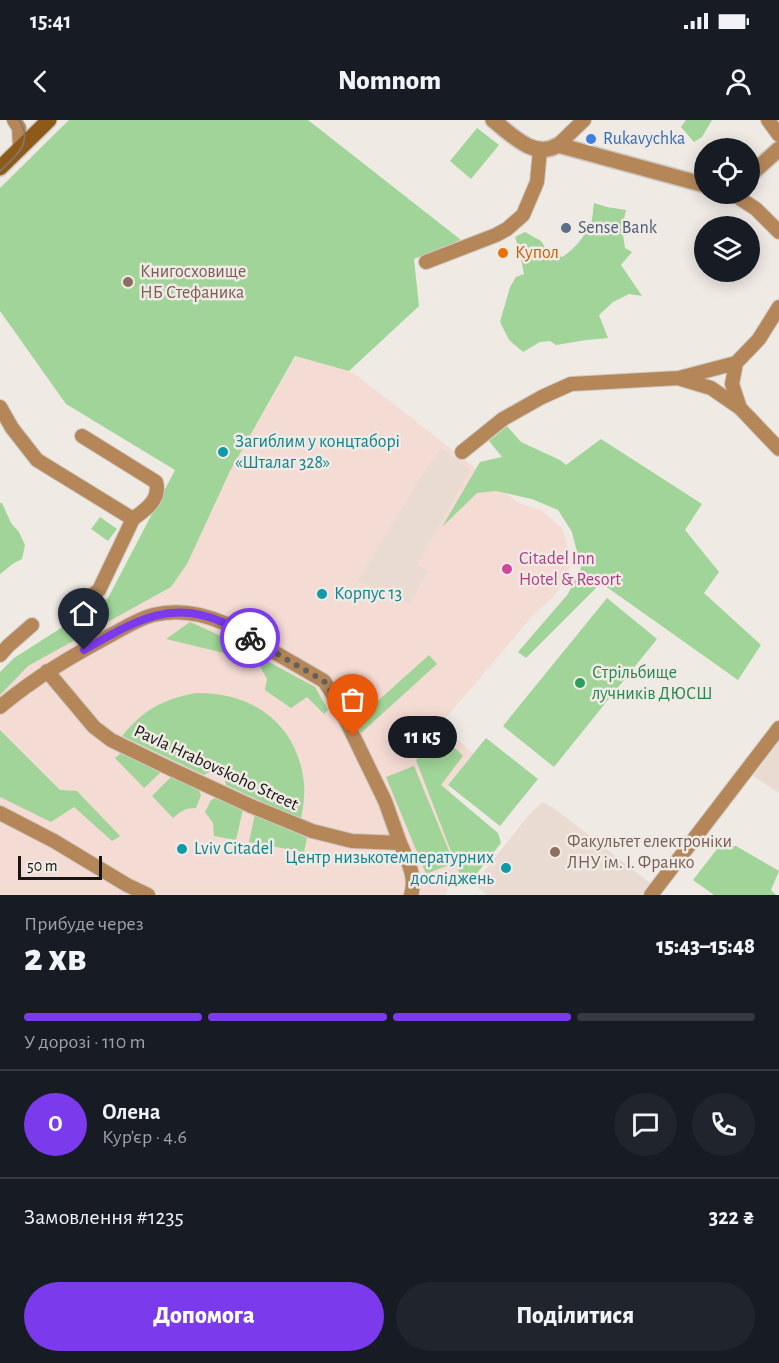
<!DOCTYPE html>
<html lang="uk">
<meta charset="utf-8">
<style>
:root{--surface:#171b24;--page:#20242c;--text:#f1f3f6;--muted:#9ea1a6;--line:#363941;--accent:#7c3aed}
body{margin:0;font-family:"Alegreya Sans",sans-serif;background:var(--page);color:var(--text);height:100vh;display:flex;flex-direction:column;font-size:22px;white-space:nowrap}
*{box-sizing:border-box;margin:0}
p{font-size:20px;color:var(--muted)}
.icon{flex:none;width:33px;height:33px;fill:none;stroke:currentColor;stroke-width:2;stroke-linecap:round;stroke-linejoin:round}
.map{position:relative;height:775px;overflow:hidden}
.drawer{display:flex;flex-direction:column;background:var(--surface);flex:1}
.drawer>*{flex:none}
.tools{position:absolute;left:694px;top:18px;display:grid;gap:12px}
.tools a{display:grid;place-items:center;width:66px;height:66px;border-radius:50%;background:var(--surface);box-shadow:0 3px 15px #0003;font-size:30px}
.scale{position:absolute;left:18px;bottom:15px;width:84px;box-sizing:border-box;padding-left:6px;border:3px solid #181615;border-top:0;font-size:16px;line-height:21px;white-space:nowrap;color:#181615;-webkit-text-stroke:4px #f0eae5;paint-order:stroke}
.pin{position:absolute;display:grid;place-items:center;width:51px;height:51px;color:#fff;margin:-62px -26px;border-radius:50% 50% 50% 0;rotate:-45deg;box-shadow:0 0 6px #0007}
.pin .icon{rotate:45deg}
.courier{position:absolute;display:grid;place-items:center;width:60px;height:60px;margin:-30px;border:4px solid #7c3aed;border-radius:50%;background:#fff;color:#222;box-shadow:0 2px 8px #0007}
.bubble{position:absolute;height:42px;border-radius:21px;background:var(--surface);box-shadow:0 3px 15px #0003;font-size:20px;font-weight:800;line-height:42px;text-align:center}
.overview em{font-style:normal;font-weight:800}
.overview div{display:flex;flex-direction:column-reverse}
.overview{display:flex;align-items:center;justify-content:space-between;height:102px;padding:0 24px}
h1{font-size:39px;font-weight:800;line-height:45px}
.bar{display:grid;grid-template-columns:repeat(4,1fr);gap:9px 6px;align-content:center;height:72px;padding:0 24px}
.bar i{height:8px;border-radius:4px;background:var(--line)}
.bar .current{background:var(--accent)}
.bar p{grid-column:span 4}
.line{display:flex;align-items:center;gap:15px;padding:0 24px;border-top:2px solid var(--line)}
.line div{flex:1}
.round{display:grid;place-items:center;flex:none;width:63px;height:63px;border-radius:32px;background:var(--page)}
.button{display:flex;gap:12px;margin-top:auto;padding:12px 24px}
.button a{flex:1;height:69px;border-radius:36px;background:var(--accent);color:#fff;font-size:24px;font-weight:800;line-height:69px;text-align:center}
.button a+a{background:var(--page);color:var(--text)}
.status{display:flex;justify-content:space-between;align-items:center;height:42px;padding:0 30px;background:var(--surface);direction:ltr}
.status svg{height:16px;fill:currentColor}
header{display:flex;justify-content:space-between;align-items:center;height:78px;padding:0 24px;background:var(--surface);font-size:27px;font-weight:800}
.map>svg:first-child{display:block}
.commercial{fill:#f4dbd4}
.built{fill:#e9dbd2}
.green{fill:#a0d498}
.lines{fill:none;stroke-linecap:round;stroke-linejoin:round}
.minor-casing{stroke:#cdc8c4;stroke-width:16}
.tertiary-casing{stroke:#cdc8c4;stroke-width:18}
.secondary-casing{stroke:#cdc8c4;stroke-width:18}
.minor{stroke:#b58758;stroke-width:14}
.tertiary{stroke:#b58758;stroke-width:15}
.secondary{stroke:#8e5a1a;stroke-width:15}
.tram{stroke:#7e7a78;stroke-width:1.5}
.done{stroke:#64605e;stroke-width:6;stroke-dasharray:0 10.8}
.route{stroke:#7c3aed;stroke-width:8}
.shop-dot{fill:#3f7fe0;stroke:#f0eae5;stroke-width:2}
.service-dot{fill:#5c6f8a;stroke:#f0eae5;stroke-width:2}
.food-dot{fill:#e8710a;stroke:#f0eae5;stroke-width:2}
.education-dot{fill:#8d6e63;stroke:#f0eae5;stroke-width:2}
.culture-dot{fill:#0f9aa8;stroke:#f0eae5;stroke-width:2}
.hotel-dot{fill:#d1479c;stroke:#f0eae5;stroke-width:2}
.leisure-dot{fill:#2e9e5b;stroke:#f0eae5;stroke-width:2}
.labels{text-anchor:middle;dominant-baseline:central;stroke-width:5;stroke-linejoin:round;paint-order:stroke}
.shop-label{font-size:18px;fill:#366cbe;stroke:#f0eae5;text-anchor:start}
.service-label{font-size:18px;fill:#4e5e75;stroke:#f0eae5;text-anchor:start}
.food-label{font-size:18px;fill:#c56008;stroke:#f0eae5;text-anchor:start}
.education-label{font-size:18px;fill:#785e54;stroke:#f0eae5;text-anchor:start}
.culture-label{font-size:18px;fill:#0d838f;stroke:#f0eae5;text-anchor:start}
.hotel-label{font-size:18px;fill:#b23c85;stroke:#f0eae5;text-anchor:start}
.leisure-label{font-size:18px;fill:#27864d;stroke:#f0eae5;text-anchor:start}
.street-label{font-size:18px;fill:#181615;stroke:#f0eae5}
</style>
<div class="status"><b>15:41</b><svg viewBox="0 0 49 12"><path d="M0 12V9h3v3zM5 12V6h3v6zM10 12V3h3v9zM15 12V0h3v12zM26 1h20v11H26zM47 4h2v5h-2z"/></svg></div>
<header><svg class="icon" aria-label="back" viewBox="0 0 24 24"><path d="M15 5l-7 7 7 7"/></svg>Nomnom<svg class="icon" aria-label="person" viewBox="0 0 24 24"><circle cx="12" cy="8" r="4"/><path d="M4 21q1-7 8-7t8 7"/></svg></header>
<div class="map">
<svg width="779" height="775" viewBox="0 0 779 775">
<rect width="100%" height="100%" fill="#f0eae5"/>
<path class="commercial" d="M296,236L349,251L360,258L473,346L518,383L541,390L562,408L569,431L570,448L556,474L535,493L440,605L473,633L448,665L469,732L445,775H0V575L28,546L171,467L187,444L230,351Z"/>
<path class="built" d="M441,328L470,350L417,445L428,450L411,484L358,461L422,355Z
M779,621V673L753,656Z
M542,682L552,687L572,702L650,763L641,775H487L474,764L528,696Z"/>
<path class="green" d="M69,0H308L461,120L414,139L419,186L349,251L295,236L230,351L187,444L171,467L28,546L0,575V552L14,538L108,478L175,350L66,284L0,191V68Z
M686,0H712L702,17L694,22L681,7Z
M477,8L499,25L471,59L450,41Z
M594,83L607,87L626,90L622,108L625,128L632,132L621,145L642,176L629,174L613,182L599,195L608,218L586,220L556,225L550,221L540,222L523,232L509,220L500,202L510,167L516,157L524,154L519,129L515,117L525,112L541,121L548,132L562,137C574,130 585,116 591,103C593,97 593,89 594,83Z
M507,306L521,322L560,340L566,345L601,319L702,384L685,410L719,452L704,473L761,525L738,560L601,463L526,538L518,532L568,474L581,448L572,412L558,390L532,379L496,371L477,373L442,407L480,342L502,337L489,321Z
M0,383H2L11,403L19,412L25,425L22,439L14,443L0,454Z
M100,397L117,409L108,421L91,409Z
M607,478L657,519L554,647L503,606Z
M190,502L221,516L315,567L328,590L324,594L307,577L291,588L265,570L267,559L257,541L166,519Z
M429,535L437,544L361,613L352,604Z
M196,573C253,572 298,604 304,664C305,676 303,688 301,700L226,665C225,652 215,648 204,655L122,616C143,590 163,579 196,573Z
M0,610L60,670L77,671L120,716L112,721L74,687L51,702L0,677Z
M444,618L463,636L441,665L498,713L501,723L471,761L460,755L416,640Z
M486,618L538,659L500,706L448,665Z
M122,632L162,651L144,668L115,638Z
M414,646L454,743L426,754L386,657Z
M172,656L198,668L201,675L196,688C185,688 181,691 173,698L152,676Z
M218,677L243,689L236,720L214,716L213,703L205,692L211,680Z
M255,694L307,718L304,732L249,722Z
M736,726L779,751L771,770L776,775H714L693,760L717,729Z"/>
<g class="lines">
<g class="minor-casing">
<path id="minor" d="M14,0L19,8L20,28
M768,0L779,15
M558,25L584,0
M733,74L756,89L779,112
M426,142L496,115L507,109L523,95L537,62L540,30
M736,243L732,264L740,288
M681,259L711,268L740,288L779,329
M0,287L12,308L37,340L133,399L99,470L87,479L76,484
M82,316L156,362C161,380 145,390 133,399
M462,332L503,299L542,277L571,264L679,258L736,243L759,219L779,187
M0,535L8,526L32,505
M0,587C34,558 72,536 111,515C124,508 138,499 153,495C177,489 201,493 224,503L324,561L335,578L385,681L400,723L352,721L312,711L251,686L171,649L111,620L94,607L47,551
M0,693L54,721L127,765L148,775
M400,723C407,740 417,757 411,775
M651,775L779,608"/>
</g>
<g class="tertiary-casing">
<path id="tertiary" d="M493,0C511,14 534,40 558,25L705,65
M750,55L779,29"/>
</g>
<g class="secondary-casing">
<path id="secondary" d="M0,48L49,0"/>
</g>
<use href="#minor" class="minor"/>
<use href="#tertiary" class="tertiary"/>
<use href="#secondary" class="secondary"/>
<path class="tram" d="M0,51C16,36 34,23 19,0"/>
</g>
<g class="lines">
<path class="done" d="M250,518L324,561L335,578L353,616"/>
<path class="route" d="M84,530C131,504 167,478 222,502C232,506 241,512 250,518"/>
</g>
<circle class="shop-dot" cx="591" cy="19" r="6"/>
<circle class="service-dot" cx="566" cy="108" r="6"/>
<circle class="food-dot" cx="503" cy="133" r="6"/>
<g class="education-dot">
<circle cx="128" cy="162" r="6"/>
<circle cx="555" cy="732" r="6"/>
</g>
<g class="culture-dot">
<circle cx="223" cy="332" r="6"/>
<circle cx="322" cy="474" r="6"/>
<circle cx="182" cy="729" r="6"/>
<circle cx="506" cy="748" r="6"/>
</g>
<circle class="hotel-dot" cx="507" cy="449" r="6"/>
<circle class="leisure-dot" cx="580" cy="563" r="6"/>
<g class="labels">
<g class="shop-label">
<text x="603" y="19">Rukavychka</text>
</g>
<g class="service-label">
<text x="578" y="108">Sense Bank</text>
</g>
<g class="food-label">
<text x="515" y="133">Купол</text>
</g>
<g class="education-label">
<text x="140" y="152">Книгосховище<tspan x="140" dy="21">НБ Стефаника</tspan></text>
<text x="567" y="722">Факультет електроніки<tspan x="567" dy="21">ЛНУ ім. І. Франко</tspan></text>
</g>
<g class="culture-label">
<text x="235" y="322">Загиблим у концтаборі<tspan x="235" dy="21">«Шталаг 328»</tspan></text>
<text x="334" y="474">Корпус 13</text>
<text x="194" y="729">Lviv Citadel</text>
<text x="494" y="738" text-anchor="end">Центр низькотемпературних<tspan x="494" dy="21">досліджень</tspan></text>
</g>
<g class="hotel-label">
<text x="519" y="439">Citadel Inn<tspan x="519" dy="21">Hotel &amp; Resort</tspan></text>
</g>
<g class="leisure-label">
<text x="592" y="553">Стрільбище<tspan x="592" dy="21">лучників ДЮСШ</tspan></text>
</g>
<g class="street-label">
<text transform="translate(216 648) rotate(25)">Pavla Hrabovskoho Street</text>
</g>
</g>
</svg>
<div class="tools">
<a><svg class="icon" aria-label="locate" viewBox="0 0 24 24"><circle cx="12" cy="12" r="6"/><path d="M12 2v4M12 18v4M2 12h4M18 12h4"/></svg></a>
<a><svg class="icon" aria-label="layers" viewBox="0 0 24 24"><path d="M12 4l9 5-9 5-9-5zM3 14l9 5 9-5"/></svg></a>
</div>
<div class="scale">50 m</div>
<div class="pin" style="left:353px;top:616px;background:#ea580c"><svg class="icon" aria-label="bag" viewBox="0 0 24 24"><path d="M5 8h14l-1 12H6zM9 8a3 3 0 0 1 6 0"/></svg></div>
<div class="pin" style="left:84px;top:530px;background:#1f2937"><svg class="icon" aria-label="home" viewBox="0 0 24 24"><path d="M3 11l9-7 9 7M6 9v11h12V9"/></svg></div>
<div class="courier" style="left:250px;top:518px"><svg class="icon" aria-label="bike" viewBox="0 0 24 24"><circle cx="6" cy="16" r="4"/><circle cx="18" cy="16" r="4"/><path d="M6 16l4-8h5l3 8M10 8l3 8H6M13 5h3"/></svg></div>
<div class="bubble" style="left:388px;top:596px;width:69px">11 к5</div>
</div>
<section class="drawer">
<div class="overview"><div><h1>2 хв</h1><p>Прибуде через</p></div><em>15:43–15:48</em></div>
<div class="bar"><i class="current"></i><i class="current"></i><i class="current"></i><i></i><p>У дорозі · 110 m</p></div>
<div class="line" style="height:108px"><b class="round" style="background:var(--accent);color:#fff">О</b><div><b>Олена</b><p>Кур’єр · 4.6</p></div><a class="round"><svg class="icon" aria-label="chat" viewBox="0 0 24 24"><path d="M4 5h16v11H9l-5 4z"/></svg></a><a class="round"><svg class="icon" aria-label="phone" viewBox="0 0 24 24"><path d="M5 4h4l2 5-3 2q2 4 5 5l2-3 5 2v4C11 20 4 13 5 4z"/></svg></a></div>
<div class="line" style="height:78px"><div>Замовлення #1235</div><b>322 ₴</b></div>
<div class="button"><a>Допомога</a><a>Поділитися</a></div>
</section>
